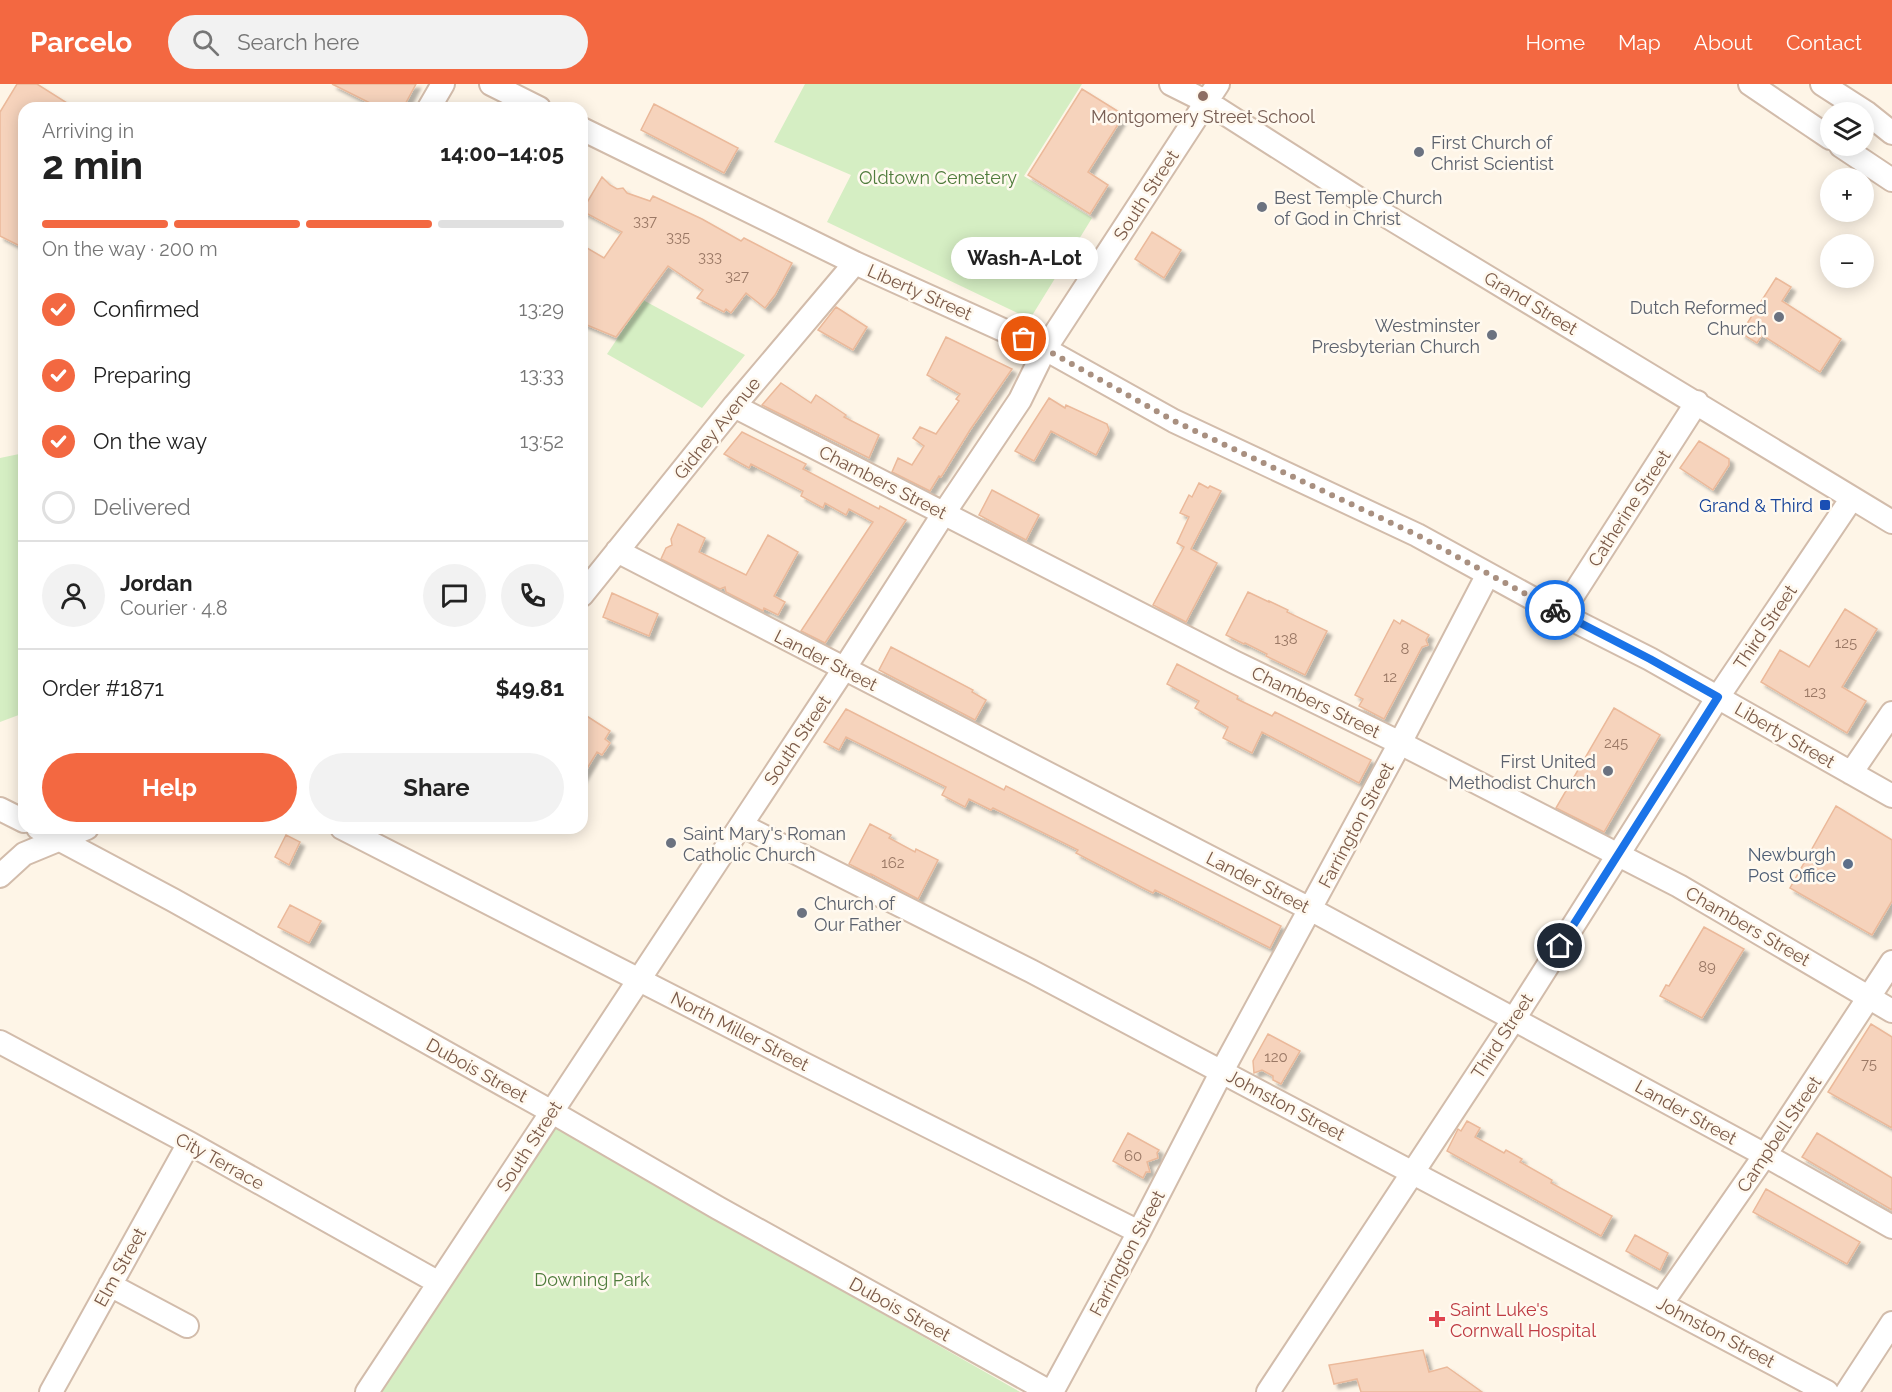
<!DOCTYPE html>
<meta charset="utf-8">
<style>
:root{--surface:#fff;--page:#f2f2f2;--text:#222;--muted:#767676;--line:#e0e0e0;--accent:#f36841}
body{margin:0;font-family:Raleway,sans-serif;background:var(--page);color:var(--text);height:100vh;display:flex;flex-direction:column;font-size:22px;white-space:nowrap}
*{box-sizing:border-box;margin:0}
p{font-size:20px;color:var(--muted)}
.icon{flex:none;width:33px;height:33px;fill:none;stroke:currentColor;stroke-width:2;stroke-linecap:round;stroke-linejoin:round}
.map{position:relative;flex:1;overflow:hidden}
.side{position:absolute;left:18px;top:18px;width:570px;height:732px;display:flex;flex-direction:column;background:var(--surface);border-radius:18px;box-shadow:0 3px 15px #0003}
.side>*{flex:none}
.tools{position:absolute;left:1820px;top:18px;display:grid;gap:12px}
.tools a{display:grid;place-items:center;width:54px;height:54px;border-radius:50%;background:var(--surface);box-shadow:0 3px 15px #0003;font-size:30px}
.pin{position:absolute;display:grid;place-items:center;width:51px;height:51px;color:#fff;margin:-26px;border:3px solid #fff;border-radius:50%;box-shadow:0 2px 6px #0007}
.courier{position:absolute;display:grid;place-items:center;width:60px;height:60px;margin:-30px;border:4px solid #1a73e8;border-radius:50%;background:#fff;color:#222;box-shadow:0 2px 8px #0007}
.bubble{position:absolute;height:42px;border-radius:21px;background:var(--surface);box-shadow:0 3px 15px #0003;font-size:20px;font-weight:700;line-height:42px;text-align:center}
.headline em{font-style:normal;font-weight:700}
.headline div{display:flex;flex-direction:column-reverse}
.headline{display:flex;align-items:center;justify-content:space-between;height:102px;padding:0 24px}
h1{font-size:39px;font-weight:700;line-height:45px}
.bar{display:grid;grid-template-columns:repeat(4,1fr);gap:9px 6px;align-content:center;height:72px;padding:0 24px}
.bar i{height:8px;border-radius:4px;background:var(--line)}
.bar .current{background:var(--accent)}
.bar p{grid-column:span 4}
.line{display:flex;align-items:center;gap:15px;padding:0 24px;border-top:2px solid var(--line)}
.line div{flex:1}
.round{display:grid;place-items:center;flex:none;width:63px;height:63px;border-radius:32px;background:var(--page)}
ol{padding:0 24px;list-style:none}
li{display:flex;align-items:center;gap:18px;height:66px}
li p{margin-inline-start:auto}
li .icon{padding:6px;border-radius:50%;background:var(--accent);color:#fff;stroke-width:4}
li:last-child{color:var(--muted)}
li i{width:33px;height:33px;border:3px solid var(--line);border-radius:50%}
.action{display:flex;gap:12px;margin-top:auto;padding:12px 24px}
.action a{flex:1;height:69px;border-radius:36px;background:var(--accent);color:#fff;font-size:24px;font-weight:700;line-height:69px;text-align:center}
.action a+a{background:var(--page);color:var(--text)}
header{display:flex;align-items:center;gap:36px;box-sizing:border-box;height:84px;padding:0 30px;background:var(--accent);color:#fff}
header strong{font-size:28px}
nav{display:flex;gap:33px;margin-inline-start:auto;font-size:21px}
.search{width:420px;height:54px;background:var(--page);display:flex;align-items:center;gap:15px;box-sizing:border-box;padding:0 21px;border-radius:33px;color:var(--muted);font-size:22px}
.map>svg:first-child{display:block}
.green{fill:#d5eec3}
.building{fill:#f6d3bc;stroke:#ebb99a;stroke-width:1.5;filter:url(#shadow)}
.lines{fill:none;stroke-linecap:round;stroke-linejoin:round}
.minor-casing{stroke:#d2bcab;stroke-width:26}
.minor{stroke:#fff;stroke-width:22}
.done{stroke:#a99080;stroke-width:6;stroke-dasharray:0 10.8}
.route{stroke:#1a73e8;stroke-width:8}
.education-dot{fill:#8d6e63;stroke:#fff9ef;stroke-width:2}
.worship-dot{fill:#6b7280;stroke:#fff9ef;stroke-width:2}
.transit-dot{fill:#1a4fb4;stroke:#fff9ef;stroke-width:2}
.service-dot{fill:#5c6f8a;stroke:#fff9ef;stroke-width:2}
.health-dot{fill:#e0444e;stroke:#fff9ef;stroke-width:2}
.labels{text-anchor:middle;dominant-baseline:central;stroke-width:5;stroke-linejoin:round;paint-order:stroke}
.number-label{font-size:15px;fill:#9a7865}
.education-label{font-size:18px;fill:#785e54;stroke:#fff9ef}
.worship-label{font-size:18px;fill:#5b616d;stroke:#fff9ef;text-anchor:start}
.park-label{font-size:18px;fill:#4f7c3c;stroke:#fff9ef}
.street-label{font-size:18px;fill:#7b5a48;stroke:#fff9ef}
.transit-label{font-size:18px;fill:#164399;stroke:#fff9ef;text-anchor:end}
.service-label{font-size:18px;fill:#4e5e75;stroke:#fff9ef;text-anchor:end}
.health-label{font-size:18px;fill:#be3a42;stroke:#fff9ef;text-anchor:start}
</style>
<header>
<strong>Parcelo</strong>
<div class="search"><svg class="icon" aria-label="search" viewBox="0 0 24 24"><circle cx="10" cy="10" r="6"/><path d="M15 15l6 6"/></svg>Search here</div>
<nav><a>Home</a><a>Map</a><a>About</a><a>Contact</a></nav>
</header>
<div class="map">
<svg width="1892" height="1308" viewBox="0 0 1892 1308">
<defs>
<filter id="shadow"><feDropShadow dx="4.5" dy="4.5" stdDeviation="1.5" flood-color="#0004"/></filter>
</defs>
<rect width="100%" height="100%" fill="#fef5e7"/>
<path class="green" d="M805,0H1082L1024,92L1092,134L1030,235L827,138L851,91L774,58Z
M643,216L745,271L702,324L607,270Z
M24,369V629L0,638V374Z
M557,1044L1020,1308H380L551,1049Z"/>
<path class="building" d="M17,0H37L75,24H24V164L0,152V28Z
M332,0H416L403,24H380Z
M1082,5L1124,31L1088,88L1108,101L1090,130L1028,91Z
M654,20L738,64L724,89L641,46Z
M602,93L610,101L617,105L623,104L627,109L650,117L653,112L702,135L741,157L744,154L792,179L775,211L765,224L746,209L731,229L726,225L724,228L697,214L703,206L668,182L616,253L582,239V161L604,174L622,148L582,127Z
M1152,148L1181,166L1164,194L1135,175Z
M1776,194L1791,203L1782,217L1841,255L1820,288L1762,251L1757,259L1741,249Z
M836,223L867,243L853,266L818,246Z
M946,253L1012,285L970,346L941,393L939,392L930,407L892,388L898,374L912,381L924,362L913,354L920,343L936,350L959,317L956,315L960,310L927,291Z
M781,299L811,319L816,311L846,331L844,333L879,351L869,374L762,321Z
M1049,314L1065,324L1066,321L1107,340L1109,346L1096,371L1051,347L1034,377L1015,367Z
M742,348L806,380L803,385L879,425L880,422L906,436L825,559L801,547L873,438L849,425L846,431L825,419L823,424L801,412L803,407L751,380L749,384L724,370Z
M1699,357L1729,375V381L1713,406L1680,384Z
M1199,399L1208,404L1210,402L1221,407L1191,465L1217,479L1186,538L1153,521L1184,463L1177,459L1189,433L1180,429L1189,411L1192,413Z
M992,406L1039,431L1026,456L979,431Z
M678,440L705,454L699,468L746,491L768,451L798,468L774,512L785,518L778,531L764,524L763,527L726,508L725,503L720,505L661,475L666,464L672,461L671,455Z
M1248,508L1269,518V517L1288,526L1287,528L1327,547L1305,591L1266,572L1267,570L1245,559L1244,560L1226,551Z
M612,509L658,530L649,552L603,533Z
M1845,525L1877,545L1842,603L1866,617L1847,649L1761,598L1780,566L1809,583Z
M1394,536L1400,540L1402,536L1429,551L1426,556L1428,561L1422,563L1384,635L1359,622L1363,615L1355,611Z
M891,563L973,606L972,608L986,616L975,636L879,586Z
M1177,580L1238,612L1237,615L1272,632L1275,628L1371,676L1359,699L1262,648L1252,669L1223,654L1228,643L1195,624L1199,617L1167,600Z
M1614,624L1660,651L1604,748L1556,724Z
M846,625L1004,706L1006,702L1281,842L1270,864L1155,806L1153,809L1145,805L1076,769L1078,766L993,724L991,726L969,715L965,723L942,711L946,703L846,653L839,666L824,658Z
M582,629L610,647L605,655L610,659L602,671L597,668L582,693Z
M1836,722L1892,756V817L1872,851L1790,804Z
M870,740L891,751L889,754L915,768L916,765L938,776L918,815L871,790V791L849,780Z
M286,751L300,758L289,781L275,773Z
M290,821L321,837L309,859L278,843Z
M1704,843L1744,865L1702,934L1660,912L1666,901L1669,902Z
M1871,940L1892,953V1044L1828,1008Z
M1268,950L1300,967L1281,1000L1273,996V992L1262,986L1254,989L1253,977Z
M1467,1037L1480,1044L1475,1053L1504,1069L1506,1066L1522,1075L1520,1078L1552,1096L1551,1099L1612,1132L1601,1152L1447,1067L1458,1045L1461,1047Z
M1128,1049L1159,1066L1157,1069L1158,1074L1147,1078L1150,1088H1146L1143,1094L1113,1077Z
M1817,1049L1892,1094V1126L1802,1073Z
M1766,1105L1860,1158L1847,1180L1753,1128Z
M1635,1151L1668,1169L1660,1186L1626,1167Z
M1423,1266L1429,1288L1447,1283L1482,1308H1361L1357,1295L1334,1300L1329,1281Z"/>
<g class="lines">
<g class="minor-casing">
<path id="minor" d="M491,0L539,24
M1171,0L1207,18L1370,122L1892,438
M1750,0L1830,54
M1822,0L1867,29L1892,49
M429,24L443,0
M582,45L855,179L1045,265L1174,337L1417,451L1561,530L1650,575L1892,712
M1841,62L1892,96
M734,322L1234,578L1400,659L1679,802L1892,927
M617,467L1310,825L1765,1071L1892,1143
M582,511L734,322L855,179
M1561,530L1697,318
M1851,689L1892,629
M0,725L24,737
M741,741L1031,887L1827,1308
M38,744L173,816L552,1028L718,1124L1050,1308
M342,744L798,977L1139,1148
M0,792L24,770L87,744
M0,958L189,1059L439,1199
M110,1201L187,1242
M1662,1219L1765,1071L1892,878
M51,1308L189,1059
M367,1308L844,585L944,429L1020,316L1045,265L1218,0
M1052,1308L1139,1148L1222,987L1400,659L1488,490
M1268,1308L1514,935L1718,613L1852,414
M1847,1308L1892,1239"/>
</g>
<use href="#minor" class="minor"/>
</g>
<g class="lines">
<path class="done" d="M1024,255L1045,265L1174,337L1417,451L1555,526"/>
<path class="route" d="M1555,526L1650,575L1718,613L1560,862"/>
</g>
<circle class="education-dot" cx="1203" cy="12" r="6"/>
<g class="worship-dot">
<circle cx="1419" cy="68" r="6"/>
<circle cx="1262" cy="123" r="6"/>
<circle cx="1779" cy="233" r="6"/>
<circle cx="1492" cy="251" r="6"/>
<circle cx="1608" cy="687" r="6"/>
<circle cx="671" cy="759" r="6"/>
<circle cx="802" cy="829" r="6"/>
</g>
<rect class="transit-dot" x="1819" y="415" width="12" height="12" rx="3"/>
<circle class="service-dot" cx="1848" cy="780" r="6"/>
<path class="health-dot" d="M1434 1226h6v6h6v6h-6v6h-6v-6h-6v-6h6z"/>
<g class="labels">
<g class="number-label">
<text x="645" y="137">337</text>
<text x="678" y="153">335</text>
<text x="710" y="173">333</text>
<text x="737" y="192">327</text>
<text x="1286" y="555">138</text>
<text x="1846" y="559">125</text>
<text x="1405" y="565">8</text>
<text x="1390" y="593">12</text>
<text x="1815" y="608">123</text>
<text x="1616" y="659">245</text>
<text x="893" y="779">162</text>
<text x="1707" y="883">89</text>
<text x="1276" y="973">120</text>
<text x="1869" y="980">75</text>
<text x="1133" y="1072">60</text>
</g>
<g class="education-label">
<text x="1203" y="32">Montgomery Street School</text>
</g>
<g class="worship-label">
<text x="1431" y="58">First Church of<tspan x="1431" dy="21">Christ Scientist</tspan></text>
<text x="1274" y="113">Best Temple Church<tspan x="1274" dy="21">of God in Christ</tspan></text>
<text x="1767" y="223" text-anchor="end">Dutch Reformed<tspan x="1767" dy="21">Church</tspan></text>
<text x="1480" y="241" text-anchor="end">Westminster<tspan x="1480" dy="21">Presbyterian Church</tspan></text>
<text x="1596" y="677" text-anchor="end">First United<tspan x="1596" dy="21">Methodist Church</tspan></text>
<text x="683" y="749">Saint Mary's Roman<tspan x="683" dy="21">Catholic Church</tspan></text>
<text x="814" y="819">Church of<tspan x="814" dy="21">Our Father</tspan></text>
</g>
<g class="park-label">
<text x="938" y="93">Oldtown Cemetery</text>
<text x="592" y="1195">Downing Park</text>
</g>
<g class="street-label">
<text transform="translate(1146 111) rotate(-57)">South Street</text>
<text transform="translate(920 208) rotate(24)">Liberty Street</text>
<text transform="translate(1531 219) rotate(31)">Grand Street</text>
<text transform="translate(717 344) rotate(-51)">Gidney Avenue</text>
<text transform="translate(883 398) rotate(27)">Chambers Street</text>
<text transform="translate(1629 424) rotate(-57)">Catherine Street</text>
<text transform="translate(1765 543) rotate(-56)">Third Street</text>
<text transform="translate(826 576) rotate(27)">Lander Street</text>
<text transform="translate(1316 618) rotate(26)">Chambers Street</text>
<text transform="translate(1785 651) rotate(30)">Liberty Street</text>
<text transform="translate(797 656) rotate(-56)">South Street</text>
<text transform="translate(1356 741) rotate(-62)">Farrington Street</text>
<text transform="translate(1258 798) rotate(27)">Lander Street</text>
<text transform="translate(1748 842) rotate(30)">Chambers Street</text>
<text transform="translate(740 947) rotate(27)">North Miller Street</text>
<text transform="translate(1502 952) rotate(-57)">Third Street</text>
<text transform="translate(477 986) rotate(29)">Dubois Street</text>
<text transform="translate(1286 1021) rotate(28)">Johnston Street</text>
<text transform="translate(1686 1028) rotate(29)">Lander Street</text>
<text transform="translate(1779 1050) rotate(-56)">Campbell Street</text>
<text transform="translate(529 1062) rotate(-57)">South Street</text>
<text transform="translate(220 1077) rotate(29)">City Terrace</text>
<text transform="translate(1127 1169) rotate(-62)">Farrington Street</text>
<text transform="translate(120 1183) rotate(-61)">Elm Street</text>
<text transform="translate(900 1225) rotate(29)">Dubois Street</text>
<text transform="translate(1716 1248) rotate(28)">Johnston Street</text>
</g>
<g class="transit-label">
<text x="1813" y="421">Grand &amp; Third</text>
</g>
<g class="service-label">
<text x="1836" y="770">Newburgh<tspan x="1836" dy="21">Post Office</tspan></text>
</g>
<g class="health-label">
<text x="1450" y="1225">Saint Luke's<tspan x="1450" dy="21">Cornwall Hospital</tspan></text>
</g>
</g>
</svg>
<div class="tools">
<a><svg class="icon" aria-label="layers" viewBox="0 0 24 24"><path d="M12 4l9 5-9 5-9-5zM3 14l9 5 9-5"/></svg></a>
<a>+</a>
<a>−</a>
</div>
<div class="pin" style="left:1024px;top:255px;background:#ea580c"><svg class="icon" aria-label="bag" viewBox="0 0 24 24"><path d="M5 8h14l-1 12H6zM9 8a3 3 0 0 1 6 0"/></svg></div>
<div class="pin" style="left:1560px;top:862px;background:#1f2937"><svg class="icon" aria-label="home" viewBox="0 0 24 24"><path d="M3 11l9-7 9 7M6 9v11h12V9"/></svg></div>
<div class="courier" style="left:1555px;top:526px"><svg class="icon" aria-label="bike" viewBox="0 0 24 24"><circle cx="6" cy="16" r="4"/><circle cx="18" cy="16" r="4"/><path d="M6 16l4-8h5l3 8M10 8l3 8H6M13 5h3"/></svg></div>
<div class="bubble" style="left:951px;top:153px;width:147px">Wash-A-Lot</div>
<section class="side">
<div class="headline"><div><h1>2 min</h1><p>Arriving in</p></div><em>14:00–14:05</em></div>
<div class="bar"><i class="current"></i><i class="current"></i><i class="current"></i><i></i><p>On the way · 200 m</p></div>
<ol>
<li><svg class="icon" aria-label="check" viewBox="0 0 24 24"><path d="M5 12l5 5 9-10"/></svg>Confirmed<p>13:29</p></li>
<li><svg class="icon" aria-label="check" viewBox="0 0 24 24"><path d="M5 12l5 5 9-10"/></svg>Preparing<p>13:33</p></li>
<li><svg class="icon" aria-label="check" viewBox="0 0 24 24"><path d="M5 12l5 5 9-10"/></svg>On the way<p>13:52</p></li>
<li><i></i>Delivered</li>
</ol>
<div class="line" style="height:108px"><a class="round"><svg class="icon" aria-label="person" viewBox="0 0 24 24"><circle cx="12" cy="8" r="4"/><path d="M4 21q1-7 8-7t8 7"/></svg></a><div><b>Jordan</b><p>Courier · 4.8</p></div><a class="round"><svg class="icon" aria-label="chat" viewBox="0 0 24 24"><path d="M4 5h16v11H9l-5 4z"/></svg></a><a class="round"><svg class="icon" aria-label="phone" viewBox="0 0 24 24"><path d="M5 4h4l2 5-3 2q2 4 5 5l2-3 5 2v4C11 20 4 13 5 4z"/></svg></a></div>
<div class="line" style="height:78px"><div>Order #1871</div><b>$49.81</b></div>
<div class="action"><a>Help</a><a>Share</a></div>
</section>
</div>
